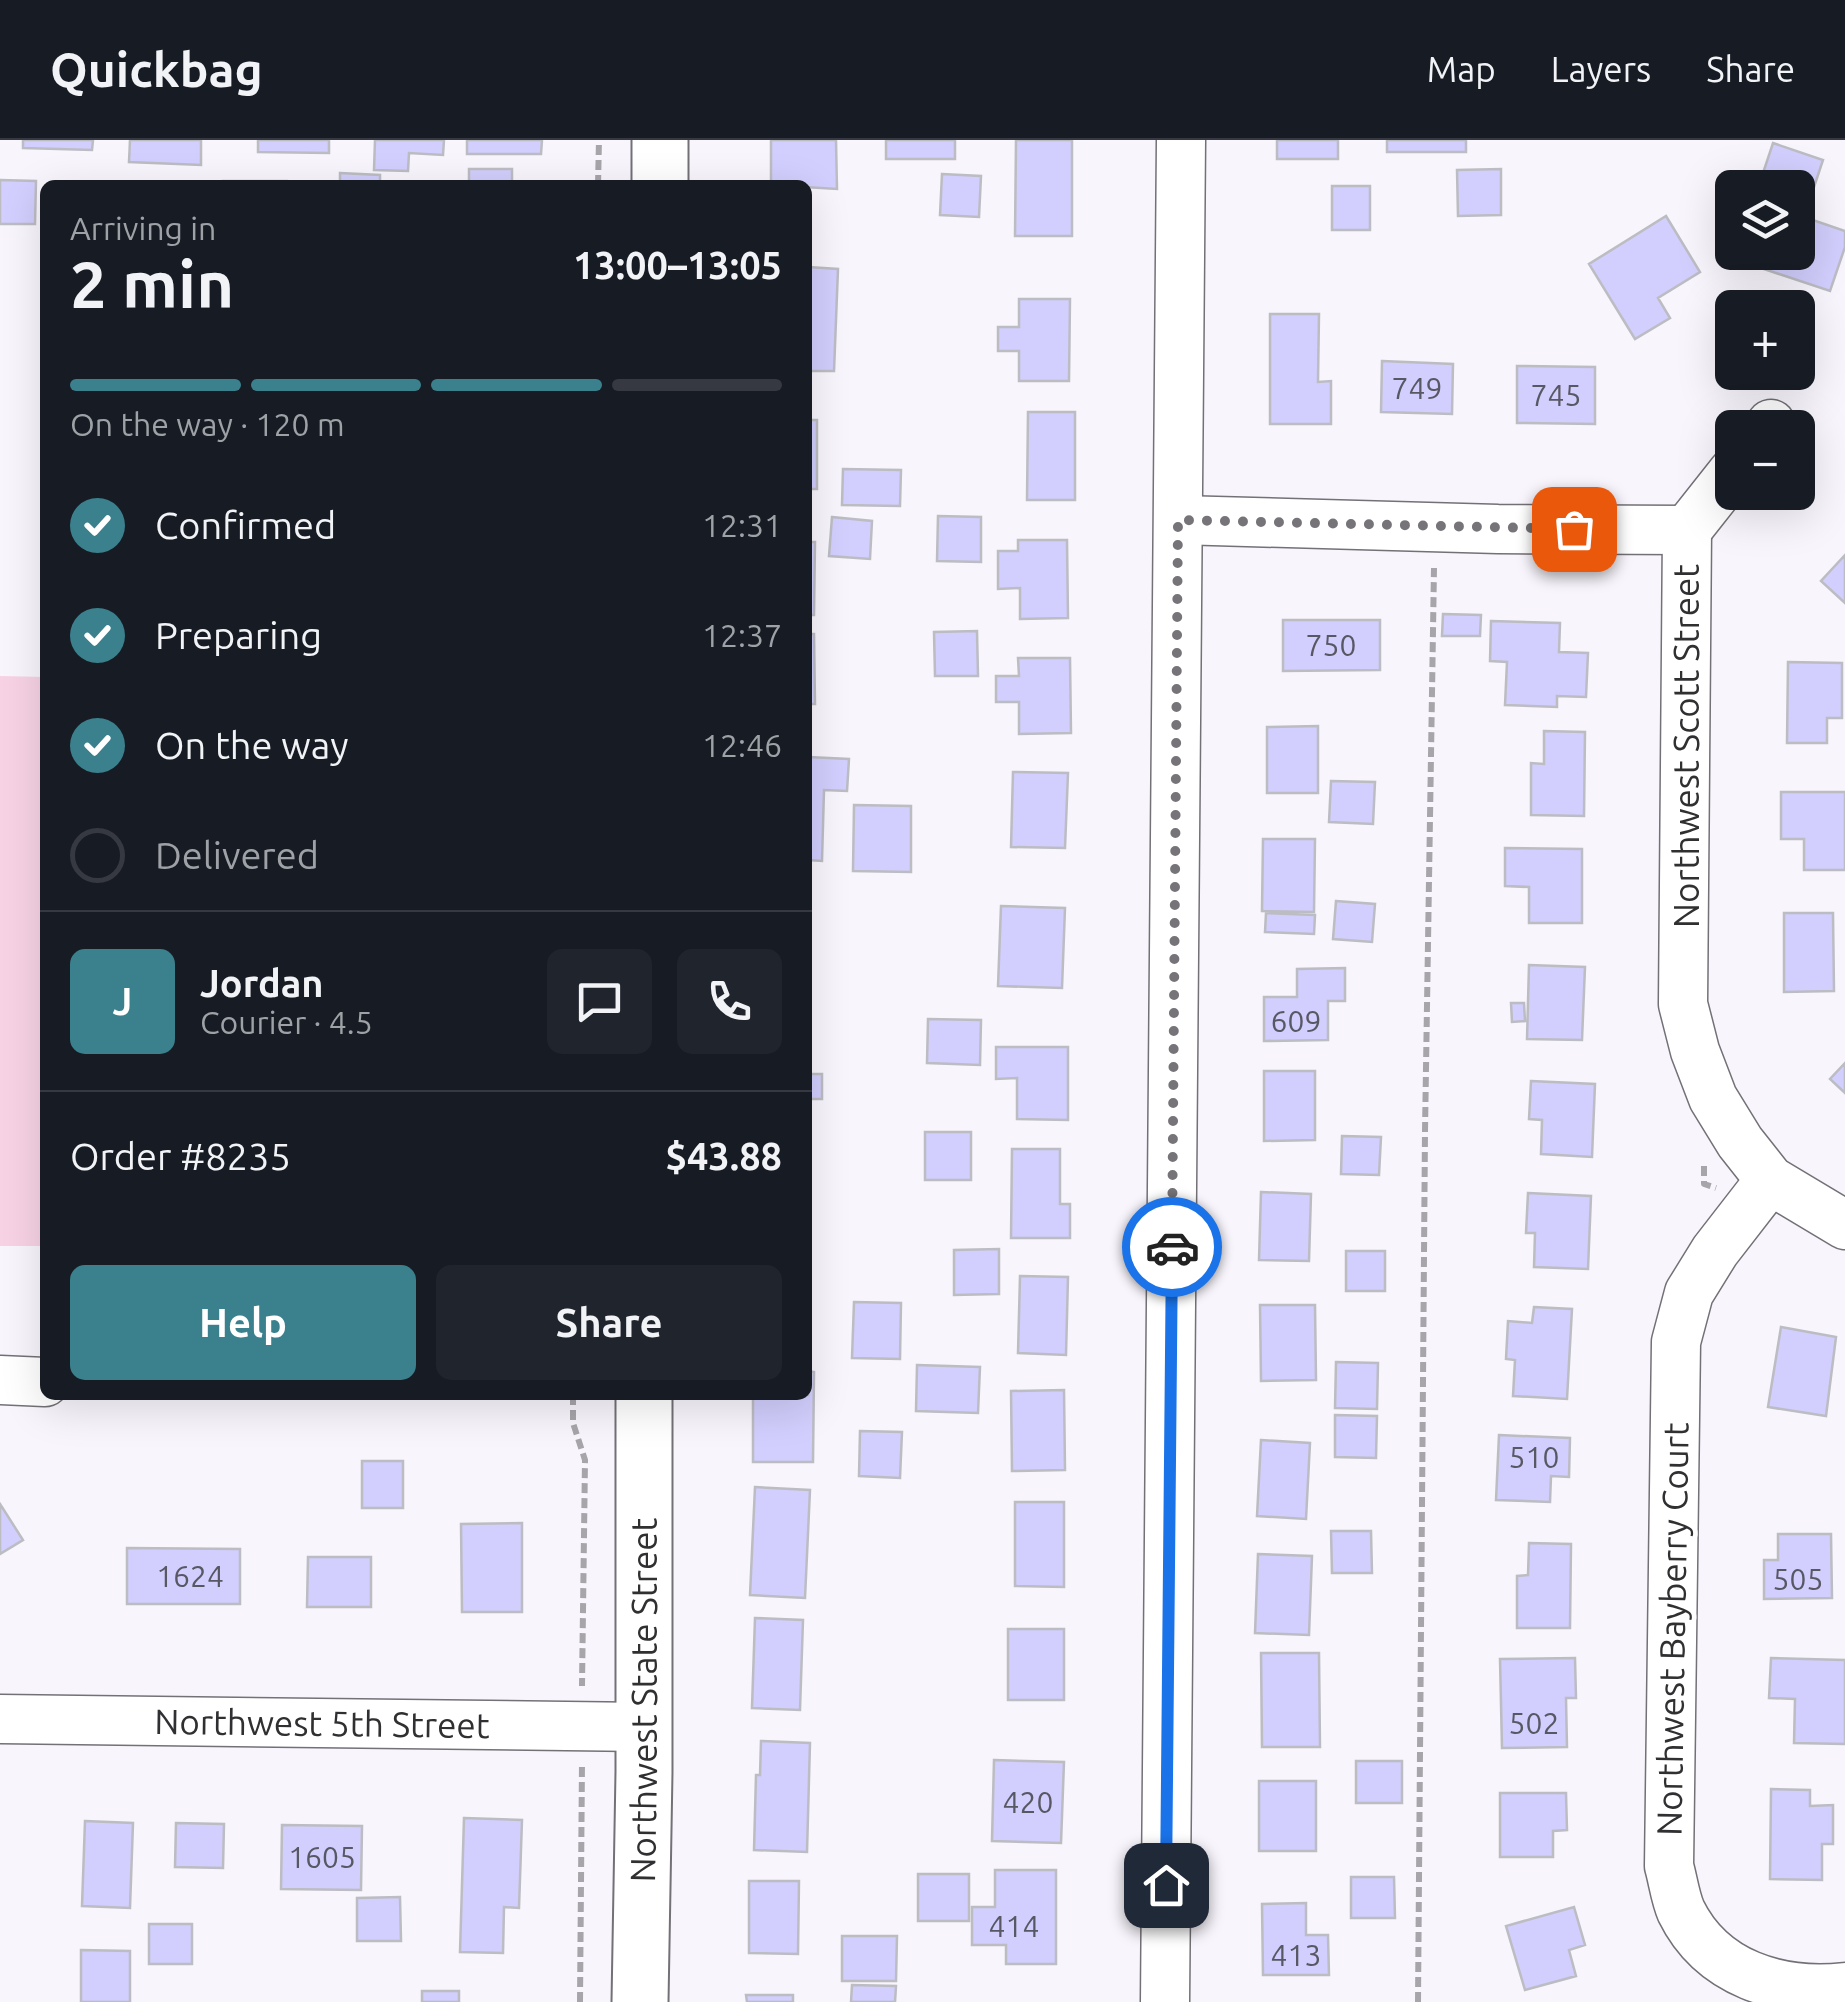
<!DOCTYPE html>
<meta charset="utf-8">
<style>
:root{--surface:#171b24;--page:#20242c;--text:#f1f3f6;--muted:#9ea1a6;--line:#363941;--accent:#3b808d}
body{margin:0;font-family:Ubuntu,sans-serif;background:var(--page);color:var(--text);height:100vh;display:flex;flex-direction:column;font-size:38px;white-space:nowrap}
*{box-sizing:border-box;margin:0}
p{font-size:32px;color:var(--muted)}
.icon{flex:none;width:55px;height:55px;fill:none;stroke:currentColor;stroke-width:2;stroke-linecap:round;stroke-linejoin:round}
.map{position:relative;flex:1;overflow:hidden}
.side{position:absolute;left:40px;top:40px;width:772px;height:1220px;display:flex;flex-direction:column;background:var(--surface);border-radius:15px;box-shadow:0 10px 40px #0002}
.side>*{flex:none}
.tools{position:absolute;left:1715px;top:30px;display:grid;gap:20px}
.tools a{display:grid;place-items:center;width:100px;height:100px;border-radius:15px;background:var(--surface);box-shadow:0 10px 40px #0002;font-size:50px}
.pin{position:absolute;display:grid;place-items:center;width:85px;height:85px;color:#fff;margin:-42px;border-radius:20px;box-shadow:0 5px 15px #0006}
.courier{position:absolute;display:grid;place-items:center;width:100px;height:100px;margin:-50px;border:8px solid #1a73e8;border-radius:50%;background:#fff;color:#222;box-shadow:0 2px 12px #0007}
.summary em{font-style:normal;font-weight:700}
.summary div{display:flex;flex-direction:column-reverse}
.summary{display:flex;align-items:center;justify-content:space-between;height:170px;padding:0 30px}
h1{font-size:65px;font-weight:700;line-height:75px}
.bar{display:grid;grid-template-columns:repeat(4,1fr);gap:15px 10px;align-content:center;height:120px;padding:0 30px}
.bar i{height:12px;border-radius:8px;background:var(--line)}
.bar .current{background:var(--accent)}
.bar p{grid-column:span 4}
.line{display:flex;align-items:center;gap:25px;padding:0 30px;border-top:2px solid var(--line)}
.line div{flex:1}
.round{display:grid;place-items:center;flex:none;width:105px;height:105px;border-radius:15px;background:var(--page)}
ol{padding:0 30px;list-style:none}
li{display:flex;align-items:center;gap:30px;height:110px}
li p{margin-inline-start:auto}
li .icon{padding:10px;border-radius:50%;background:var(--accent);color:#fff;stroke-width:4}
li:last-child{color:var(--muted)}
li i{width:55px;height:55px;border:5px solid var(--line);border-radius:50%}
.button{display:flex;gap:20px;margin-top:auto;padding:20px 30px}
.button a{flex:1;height:115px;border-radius:15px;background:var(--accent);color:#fff;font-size:40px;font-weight:700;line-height:115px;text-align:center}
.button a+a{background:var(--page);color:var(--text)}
header{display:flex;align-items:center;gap:60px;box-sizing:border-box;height:140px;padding:0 50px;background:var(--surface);border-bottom:2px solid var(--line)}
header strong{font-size:48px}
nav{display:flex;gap:55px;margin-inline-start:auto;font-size:35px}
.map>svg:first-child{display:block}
.pitch{fill:#f7d2e5}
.building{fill:#d2cefd;stroke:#bcbcc3;stroke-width:2.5}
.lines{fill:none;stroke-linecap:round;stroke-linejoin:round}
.minor-casing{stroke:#737076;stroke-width:51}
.major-casing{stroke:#737076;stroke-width:59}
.path{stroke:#a7a5aa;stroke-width:6;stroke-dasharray:10 5;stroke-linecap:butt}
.minor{stroke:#fff;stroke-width:48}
.major{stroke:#fff;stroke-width:55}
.done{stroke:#767478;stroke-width:10;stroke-dasharray:0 18}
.route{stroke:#1a73e8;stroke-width:12}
.labels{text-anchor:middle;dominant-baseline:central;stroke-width:9;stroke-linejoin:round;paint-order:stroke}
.number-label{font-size:30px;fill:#585764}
.street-label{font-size:35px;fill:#302f31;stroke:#fff}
</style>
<header>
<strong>Quickbag</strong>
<nav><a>Map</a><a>Layers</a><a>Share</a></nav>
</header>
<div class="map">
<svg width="1845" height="1862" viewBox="0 0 1845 1862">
<rect width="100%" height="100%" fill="#f8f5fc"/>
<path class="pitch" d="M0,536L45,537V1106H0Z"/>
<path class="building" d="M23,0H93L92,10L23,8Z
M130,0H201V25L129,22Z
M258,0H329V13L258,12Z
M375,0H444L443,15L409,13L408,31L374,30Z
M467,0H542L541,14H467Z
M771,0H836L837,49L771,45Z
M886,0H955V19H886Z
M1016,0H1072V96H1015Z
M1277,0H1338V19H1277Z
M1387,0H1466V12H1387Z
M1773,3L1823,20L1804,77L1845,91V107L1830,151L1734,119L1736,112H1798V48H1758Z
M469,29H512V45H469Z
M1501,29V75L1458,76L1457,30Z
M340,33L380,35V45H340Z
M942,34L981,36L979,77L940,75Z
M0,40L36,41L35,84H0Z
M223,41H287V45H223Z
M1332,46H1370V90H1332Z
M1666,76L1700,132L1658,158L1670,178L1635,199L1589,124Z
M808,127L838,129L834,231H808Z
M1019,159H1070L1069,241H1019V211H998V187H1019Z
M1270,174H1319L1318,242L1331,241V284H1270Z
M1382,221L1453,224L1452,274L1381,272Z
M1517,226L1595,227V284L1517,283Z
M1028,272H1075V360H1027Z
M808,280H817V349H808Z
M843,329L901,330L900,366L842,365Z
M938,376L981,377V422L937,421Z
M832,377L872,381L870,419L829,416Z
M1018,400H1067L1068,478L1020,479V448L998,449V411H1018Z
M808,402H815L814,475H808Z
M1845,415V463L1821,441Z
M1443,474L1481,475L1480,496H1442Z
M1283,480H1380V530L1283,531Z
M1491,481L1560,483L1559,512L1588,513L1586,557L1557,556V567L1505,565L1507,522L1490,521Z
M977,491L978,536H935L934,492Z
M808,494H814L815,564H808Z
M1018,518H1070L1071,593L1019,594V562H996V536H1019Z
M1788,522L1842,523V578H1827V603H1787Z
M1318,586V653H1267V587Z
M1544,591L1585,592L1584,676L1531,675V623L1544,624Z
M808,617L849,619L847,651L824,650L822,721L808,720Z
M1013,632L1068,633L1065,708L1011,707Z
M1331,641L1375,642L1373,684L1329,682Z
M1781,652H1845V730H1804V699H1781Z
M854,665L911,666V732L853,731Z
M1263,699H1315L1314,772L1262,771Z
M1505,708L1582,709V783H1529V747L1505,746Z
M808,743H810L808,828Z
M1336,761L1375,764L1372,802L1333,799Z
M1001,766L1065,768L1062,848L998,846Z
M1266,773L1315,775L1314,794L1265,792Z
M1784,773H1833L1834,851L1784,852Z
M1529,825L1585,827L1582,900L1527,899Z
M1345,828V861H1328V900L1264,901V857H1297V829Z
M1511,863H1524L1525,881L1512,882Z
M928,879L981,880L980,925L927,923Z
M808,881V934H822V959H808Z
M996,907H1068V980L1017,979V938L996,939Z
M1845,923V953L1830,939Z
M1264,931H1315V1000L1264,1001Z
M1531,941L1595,944L1592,1017L1541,1014L1542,980L1529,979Z
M925,992H971V1040H925Z
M1342,996L1381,997L1379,1035L1341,1034Z
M1012,1009H1060V1064H1070V1098H1011Z
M1261,1052L1311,1054L1309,1121L1259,1120Z
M1528,1053L1591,1056L1588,1129L1534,1127L1535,1093H1526Z
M999,1109V1154L954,1155V1110Z
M1346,1111H1385V1151H1346Z
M1020,1136L1068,1137L1066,1215L1018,1213Z
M854,1162L901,1163L900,1219L852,1218Z
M1260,1165H1315L1316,1240L1261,1241Z
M1534,1167L1572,1169L1567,1259L1513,1256L1515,1220L1506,1219L1508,1181L1532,1183Z
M1781,1187L1836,1197L1826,1276L1768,1267Z
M1336,1222L1378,1223L1377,1269L1335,1268Z
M917,1225L980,1227L978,1273L916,1271Z
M808,1231L814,1232L813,1322H753V1255H808Z
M1064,1250L1065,1330L1012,1331L1011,1251Z
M1335,1275L1377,1276L1376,1318L1335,1317Z
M860,1291L902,1292L900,1338L859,1336Z
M1499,1295L1570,1298L1569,1337L1551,1336L1550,1362L1496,1360Z
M1261,1300L1310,1303L1306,1379L1257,1376Z
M362,1321H403V1368H362Z
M755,1347L810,1350L805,1458L750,1455Z
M1015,1362H1064V1447L1015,1446Z
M0,1364L23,1400L0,1414Z
M522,1383V1472H462L461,1384Z
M1331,1391H1371L1372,1433H1332Z
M1778,1394H1831L1832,1458L1764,1459V1420H1778Z
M1529,1403L1571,1404L1570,1488H1517V1436L1528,1435Z
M127,1408L240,1409V1464H127Z
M1258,1414L1312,1416L1309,1495L1255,1493Z
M308,1417H371V1467H307Z
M755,1478L803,1480L800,1570L752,1568Z
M1008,1489H1064V1560H1008Z
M1261,1513H1319L1320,1607H1262Z
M1575,1518L1576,1558H1566L1567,1607L1502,1608L1500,1519Z
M1771,1518L1845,1520V1604L1794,1603L1795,1559L1769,1558Z
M761,1601L810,1603L807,1712L754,1710L756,1635H760Z
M994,1620L1064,1622L1061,1703L992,1701Z
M1356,1621H1402V1663H1356Z
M1259,1641H1316V1711H1259Z
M1771,1649L1810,1650V1666L1833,1665V1704H1822V1740L1770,1739Z
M1500,1653H1566L1567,1690L1553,1691V1717H1500Z
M464,1678L522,1680L519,1768L504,1767L503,1813L460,1812Z
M85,1681L133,1683L130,1768L82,1766Z
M176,1683L224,1684L223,1728L175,1727Z
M282,1685L362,1686L361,1750L281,1749Z
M995,1730H1056V1824H1006V1805H972V1767H995Z
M918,1734H969V1781H918Z
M1351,1737H1394L1395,1778H1351Z
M749,1741H799L798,1814L749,1813Z
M400,1757L401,1801H357V1758Z
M1306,1763V1795H1328L1329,1835H1263L1262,1764Z
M1574,1767L1585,1805L1569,1810L1576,1836L1525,1850L1506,1786Z
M149,1784H192V1824H149Z
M842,1796H897L896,1841H842Z
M81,1810L130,1811V1862H81Z
M852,1845L896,1846L895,1862H851Z
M422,1851H459V1862H422Z
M746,1855H793V1862H747Z"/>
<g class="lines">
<g class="minor-casing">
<g id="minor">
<path d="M1768,288L1771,284"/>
<path d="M1179,380L1498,389L1687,390"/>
<path d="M1687,390L1683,864L1695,911L1713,958L1740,1002L1770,1040L1845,1085"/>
<path d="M1687,390L1732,333"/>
<path d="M1770,1040L1715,1111L1689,1153L1676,1202L1669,1726C1673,1740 1675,1757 1681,1771C1712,1834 1779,1854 1845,1847"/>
<path d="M0,1240L45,1242"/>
<path id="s1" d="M0,1579L644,1587"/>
<path d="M1165,1862L1181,0"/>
</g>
</g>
<g class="major-casing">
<g id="major">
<path d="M660,45V0"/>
<path id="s2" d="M640,1862L644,1632V1255"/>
</g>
</g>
<path class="path" d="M598,45L599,0
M1704,1026V1044L1716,1048
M573,1255V1283L585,1320L582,1546
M580,1862L582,1623
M1418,1862L1425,991L1434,428"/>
<use href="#minor" class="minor"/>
<use href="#major" class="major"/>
</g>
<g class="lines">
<path class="done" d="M1172,1107L1178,380L1574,389"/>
<path class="route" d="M1166,1745L1172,1107"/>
</g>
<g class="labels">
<g class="number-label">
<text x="1417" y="248">749</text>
<text x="1556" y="255">745</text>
<text x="1331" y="505">750</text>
<text x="1296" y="881">609</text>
<text x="1534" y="1317">510</text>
<text x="190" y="1436">1624</text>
<text x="1798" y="1439">505</text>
<text x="1534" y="1583">502</text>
<text x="1028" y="1662">420</text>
<text x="322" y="1717">1605</text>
<text x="1014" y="1786">414</text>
<text x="1296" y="1815">413</text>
</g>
<g class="street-label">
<text transform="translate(1686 606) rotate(-90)">Northwest Scott Street</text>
<text transform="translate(1672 1489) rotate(-89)">Northwest Bayberry Court</text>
<text stroke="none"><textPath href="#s2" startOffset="302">Northwest State Street</textPath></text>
<text stroke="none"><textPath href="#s1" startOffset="322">Northwest 5th Street</textPath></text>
</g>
</g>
</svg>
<div class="tools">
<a><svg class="icon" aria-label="layers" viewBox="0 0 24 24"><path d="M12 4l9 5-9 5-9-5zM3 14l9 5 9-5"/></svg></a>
<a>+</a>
<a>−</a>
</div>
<div class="pin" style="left:1574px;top:389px;background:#ea580c"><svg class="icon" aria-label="bag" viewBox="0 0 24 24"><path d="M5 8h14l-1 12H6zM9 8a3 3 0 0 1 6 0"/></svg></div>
<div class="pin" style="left:1166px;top:1745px;background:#1f2937"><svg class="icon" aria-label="home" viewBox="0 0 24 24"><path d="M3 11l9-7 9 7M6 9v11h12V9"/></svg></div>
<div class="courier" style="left:1172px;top:1107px"><svg class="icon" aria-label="car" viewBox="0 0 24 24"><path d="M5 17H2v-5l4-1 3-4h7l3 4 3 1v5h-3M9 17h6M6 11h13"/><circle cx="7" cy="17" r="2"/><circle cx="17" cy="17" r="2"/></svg></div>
<section class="side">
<div class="summary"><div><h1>2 min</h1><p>Arriving in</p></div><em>13:00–13:05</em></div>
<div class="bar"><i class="current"></i><i class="current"></i><i class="current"></i><i></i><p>On the way · 120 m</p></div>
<ol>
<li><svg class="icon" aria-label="check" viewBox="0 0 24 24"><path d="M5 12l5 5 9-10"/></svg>Confirmed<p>12:31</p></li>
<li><svg class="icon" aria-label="check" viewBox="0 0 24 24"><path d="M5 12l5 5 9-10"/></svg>Preparing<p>12:37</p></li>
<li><svg class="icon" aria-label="check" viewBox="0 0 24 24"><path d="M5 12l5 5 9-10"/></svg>On the way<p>12:46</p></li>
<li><i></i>Delivered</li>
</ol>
<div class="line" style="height:180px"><b class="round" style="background:var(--accent);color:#fff">J</b><div><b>Jordan</b><p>Courier · 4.5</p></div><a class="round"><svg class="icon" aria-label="chat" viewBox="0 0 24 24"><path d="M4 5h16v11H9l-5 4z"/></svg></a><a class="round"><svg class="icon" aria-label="phone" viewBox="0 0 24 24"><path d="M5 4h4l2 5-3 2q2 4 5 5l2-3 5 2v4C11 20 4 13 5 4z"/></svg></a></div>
<div class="line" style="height:130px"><div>Order #8235</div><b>$43.88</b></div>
<div class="button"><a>Help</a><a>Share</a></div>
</section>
</div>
